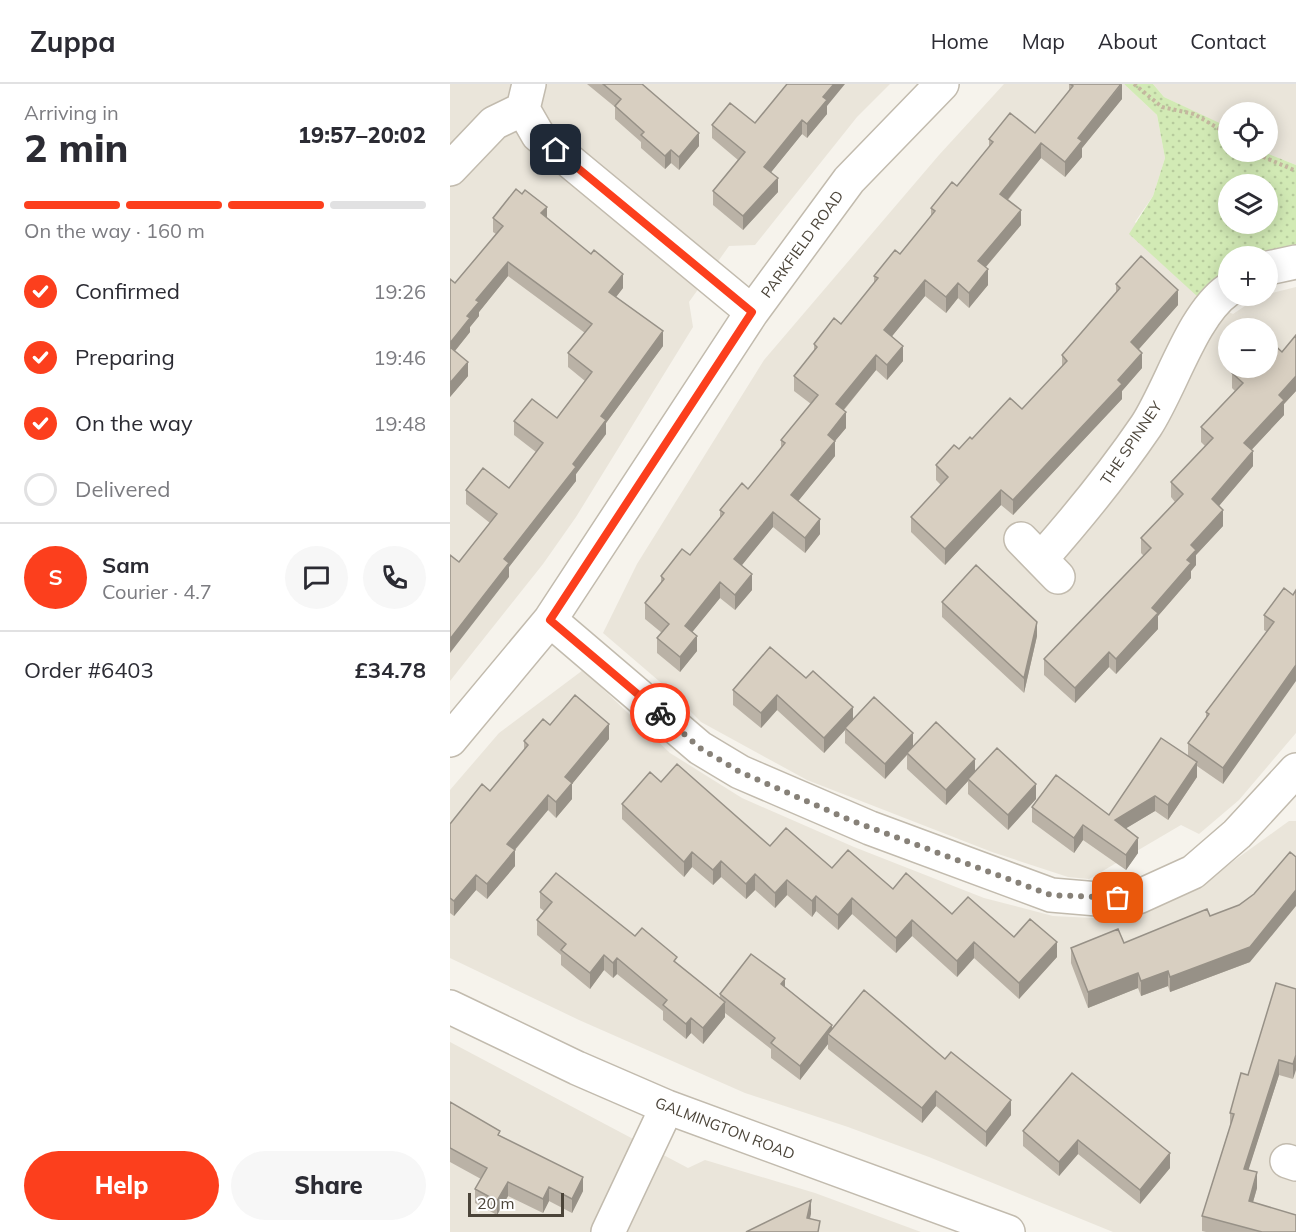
<!DOCTYPE html>
<meta charset="utf-8">
<style>
:root{--surface:#fff;--page:#f7f7f7;--text:#2b2b33;--muted:#7c7c81;--line:#e1e1e2;--accent:#fc3f1d}
body{margin:0;font-family:Mulish,sans-serif;background:var(--page);color:var(--text);height:100vh;display:flex;flex-direction:column;font-size:22px;white-space:nowrap}
*{box-sizing:border-box;margin:0}
p{font-size:20px;color:var(--muted)}
.icon{flex:none;width:33px;height:33px;fill:none;stroke:currentColor;stroke-width:2;stroke-linecap:round;stroke-linejoin:round}
.map{position:relative;flex:1;overflow:hidden}
.details{display:flex;flex-direction:column;background:var(--surface);width:450px}
.details>*{flex:none}
.buttons{position:absolute;left:768px;top:18px;display:grid;gap:12px}
.buttons a{display:grid;place-items:center;width:60px;height:60px;border-radius:50%;background:var(--surface);box-shadow:0 3px 15px #0003;font-size:30px}
.scale{position:absolute;left:18px;bottom:15px;width:96px;box-sizing:border-box;padding-left:6px;border:3px solid #4b4439;border-top:0;font-size:16px;line-height:21px;white-space:nowrap;color:#4b4439;-webkit-text-stroke:4px #fff;paint-order:stroke}
.pin{position:absolute;display:grid;place-items:center;width:51px;height:51px;color:#fff;margin:-26px;border-radius:12px;box-shadow:0 3px 9px #0006}
.courier{position:absolute;display:grid;place-items:center;width:60px;height:60px;margin:-30px;border:4px solid #fc3f1d;border-radius:50%;background:#fff;color:#222;box-shadow:0 2px 8px #0007}
.overview em{font-style:normal;font-weight:800}
.overview div{display:flex;flex-direction:column-reverse}
.overview{display:flex;align-items:center;justify-content:space-between;height:102px;padding:0 24px}
h1{font-size:39px;font-weight:800;line-height:45px}
.bar{display:grid;grid-template-columns:repeat(4,1fr);gap:9px 6px;align-content:center;height:72px;padding:0 24px}
.bar i{height:8px;border-radius:4px;background:var(--line)}
.bar .on{background:var(--accent)}
.bar p{grid-column:span 4}
.line{display:flex;align-items:center;gap:15px;padding:0 24px;border-top:2px solid var(--line)}
.line div{flex:1}
.round{display:grid;place-items:center;flex:none;width:63px;height:63px;border-radius:32px;background:var(--page)}
ol{padding:0 24px;list-style:none}
li{display:flex;align-items:center;gap:18px;height:66px}
li p{margin-inline-start:auto}
li .icon{padding:6px;border-radius:50%;background:var(--accent);color:#fff;stroke-width:4}
li:last-child{color:var(--muted)}
li i{width:33px;height:33px;border:3px solid var(--line);border-radius:50%}
.button{display:flex;gap:12px;margin-top:auto;padding:12px 24px}
.button a{flex:1;height:69px;border-radius:36px;background:var(--accent);color:#fff;font-size:24px;font-weight:800;line-height:69px;text-align:center}
.button a+a{background:var(--page);color:var(--text)}
header{display:flex;align-items:center;gap:36px;box-sizing:border-box;height:84px;padding:0 30px;background:var(--surface);border-bottom:2px solid var(--line)}
header strong{font-size:28px}
nav{display:flex;gap:33px;margin-inline-start:auto;font-size:21px}
main{display:flex;flex:1;min-height:0}
.map>svg:first-child{display:block}
.residential{fill:#eae5da;fill-rule:evenodd}
.grass{fill:url(#grass-dots);fill-rule:evenodd}
.lines{fill:none;stroke-linecap:round;stroke-linejoin:round}
.minor-casing{stroke:#c2bbae;stroke-width:36}
.path{stroke:#c4b79f;stroke-width:4;stroke-dasharray:3 3;stroke-linecap:butt}
.minor{stroke:#fff;stroke-width:33}
.wall{fill:#bab2a6}
.shaded-wall{fill:#979187}
.building{fill:#d8cfc1;stroke:#979187;stroke-width:1.5}
.done{stroke:#878178;stroke-width:6;stroke-dasharray:0 10.8}
.route{stroke:#fc3f1d;stroke-width:8}
.labels{text-anchor:middle;dominant-baseline:central;stroke-width:4.5;stroke-linejoin:round;paint-order:stroke}
.street-label{font-size:15px;fill:#4b4439;stroke:#fff}
</style>
<header>
<strong>Zuppa</strong>
<nav><a>Home</a><a>Map</a><a>About</a><a>Contact</a></nav>
</header>
<main>
<section class="details">
<div class="overview"><div><h1>2 min</h1><p>Arriving in</p></div><em>19:57–20:02</em></div>
<div class="bar"><i class="on"></i><i class="on"></i><i class="on"></i><i></i><p>On the way · 160 m</p></div>
<ol>
<li><svg class="icon" aria-label="check" viewBox="0 0 24 24"><path d="M5 12l5 5 9-10"/></svg>Confirmed<p>19:26</p></li>
<li><svg class="icon" aria-label="check" viewBox="0 0 24 24"><path d="M5 12l5 5 9-10"/></svg>Preparing<p>19:46</p></li>
<li><svg class="icon" aria-label="check" viewBox="0 0 24 24"><path d="M5 12l5 5 9-10"/></svg>On the way<p>19:48</p></li>
<li><i></i>Delivered</li>
</ol>
<div class="line" style="height:108px"><b class="round" style="background:var(--accent);color:#fff">S</b><div><b>Sam</b><p>Courier · 4.7</p></div><a class="round"><svg class="icon" aria-label="chat" viewBox="0 0 24 24"><path d="M4 5h16v11H9l-5 4z"/></svg></a><a class="round"><svg class="icon" aria-label="phone" viewBox="0 0 24 24"><path d="M5 4h4l2 5-3 2q2 4 5 5l2-3 5 2v4C11 20 4 13 5 4z"/></svg></a></div>
<div class="line" style="height:78px"><div>Order #6403</div><b>£34.78</b></div>
<div class="button"><a>Help</a><a>Share</a></div>
</section>
<div class="map">
<svg width="846" height="1148" viewBox="0 0 846 1148">
<defs>
<pattern id="grass-dots" width="8" height="8" patternUnits="userSpaceOnUse" patternTransform="scale(1.5)"><rect width="8" height="8" fill="#d2eab5"/><path d="M2 2h.1M6 6h.1" fill="none" stroke="#b6ca9c" stroke-width="1.8" stroke-linecap="round"/></pattern>
</defs>
<rect width="100%" height="100%" fill="#f6f3ec"/>
<path class="residential" d="M0,0H440L407,33L305,161L279,162L239,218L243,243L126,433L93,480L0,597Z
M554,0H674L707,31L715,74L703,112L685,138L748,213L783,230L810,212L846,203V649L789,716L749,750L731,741L639,795L618,793L542,768L357,696L251,638L216,603L153,549L187,480L314,276L489,71ZM778,244H818V284H778Z
M703,0H846V81L814,68H818V28H778V44L714,13Z
M133,586L220,669L292,714L404,763L534,814L603,832L663,835L702,822L749,802L839,737H846V1148H663L479,1073L398,1043L295,1009L129,936L0,874V706L49,649Z
M0,958L238,1084L255,1076L365,1109L471,1148H0Z"/>
<path class="grass" d="M674,0H703L714,13L778,43V68H814L846,81V162L803,172H778V189L748,213L679,150L703,112L715,74L707,31ZM778,100H818V140H778Z"/>
<g class="lines">
<g class="minor-casing">
<path id="minor" d="M73,25L88,51L302,228
M0,85L44,39L73,25L79,0
M818,184L846,178
M571,455L608,493
M591,475C628,433 664,389 696,342C721,304 742,231 778,206
M100,536L250,664L290,688L420,744L601,811L648,815L688,813L743,788L787,750L846,686
M0,656L100,536L302,228L399,96L492,0
M0,923L127,984L217,1023L558,1148
M837,1077L846,1080
M158,1148L217,1023"/>
</g>
<path class="path" d="M684,0L712,23L744,30L778,50
M802,68L846,87"/>
<use href="#minor" class="minor"/>
</g>
<path class="wall" d="M137,0H192L249,62L229,86L221,79L215,85L191,64V58L165,35V23Z
M619,0H672V15L632,64V73L615,93L591,74L558,116L571,141L536,183L538,201L519,224L508,214L496,229L475,212L442,252L453,277L437,296L426,286L394,326L396,344L385,357V372L348,417L370,450L355,469L323,443L291,481L302,506L285,526L270,514L242,548L247,567L230,588L207,569V554L212,549L195,535V519L211,499V492L240,471L270,434V426L298,405L331,364V356L361,320L344,307V292L364,268V260L391,240L424,199V192L450,170L481,132V124L507,102L539,63V55L585,49L619,7Z
M377,22V30L357,54L352,50L321,88L328,108L293,146L263,121V107L288,76L262,54V41L305,39Z
M43,134H97L173,204L166,213L213,262L156,339V350L126,390V397L59,483V493L9,478L40,439L16,420V406L59,404L86,368L64,351V337L107,334L135,297L118,283V269L135,249L58,192L29,228V232L20,243V248L5,267L18,292L0,313V195L5,199L46,150L43,148Z
M666,200L728,221L689,265L692,284L672,307V315L563,431L551,421L495,481L461,448V433L491,401L486,396V381L522,355L572,325L612,283V271L666,209Z
M846,251V307L834,320V331L801,366L803,382L769,422L773,442L746,471V481L741,487V494L708,532V545L666,590L659,583L625,619L594,591V575L694,472L691,469V454L725,418L721,413V398L755,362L751,358V343L785,307L782,304V289L832,268Z
M843,511L773,700L747,682V693L718,736L705,727L676,744L688,769L676,786L633,756L624,769L582,738V723L659,731L738,672V659L756,634V628L817,548L814,546V531Z
M492,518L587,552L574,609L492,533Z
M320,563L403,636L463,663L525,688L586,715L558,746L518,710V697L496,721L457,685V671L435,695L395,659V646L374,669L327,626L311,644L283,621V606Z
M100,641L159,655L122,700V715L106,734L98,726L65,766V782L37,815L26,806L4,832L0,829V740L40,707L74,666V657Z
M211,698L320,762L443,805L502,830L564,853L607,873L569,915L524,874L507,893L462,852L446,869L402,830L388,846L366,827L362,833L337,811L325,824L305,806L296,815L271,793L263,801L242,783L234,793L172,735V720Z
M90,808L185,852L227,880L270,914V910L335,903L382,945L561,1031L536,1063L486,1022L472,1039L378,965V960L350,996L321,974V965L275,929V933L253,960L241,949L236,955L213,936V927L167,890L163,894L154,886L140,905L111,881V871L87,851V836L94,827L90,824Z
M760,832L800,878L720,908L718,902L691,912L688,904L638,924L621,879V864L674,859Z
M846,905L843,995L829,991L798,1086L807,1104L803,1118L846,1148H756L752,1147V1132L780,1042V1029L798,991Z
M622,989L720,1084L690,1120L628,1070L609,1092L573,1062V1047Z
M0,1018L133,1107L122,1129L99,1117L93,1129L58,1112L47,1131L25,1119V1105L31,1095L0,1078Z"/>
<path class="shaded-wall" d="M384,0H395L377,22V30L357,54V40L373,13Z
M672,0V15L632,64V73L615,93V78L628,54Z
M352,36V50L314,97V83Z
M249,49V62L229,86V73Z
M591,59V74L550,125V110Z
M221,66V79L215,85V72Z
M328,94V108L293,146V132Z
M97,123V137L91,129Z
M571,126V141L528,192V177Z
M58,178V192L29,228V232L20,243V248L0,273V259L26,216Z
M538,185V201L519,224V209Z
M173,190V204L159,222V208Z
M475,196V212L434,262V246Z
M508,199V214L496,229V213Z
M728,206V221L681,274V258Z
M213,247V262L156,339V350L126,390V397L59,483V493L0,569V555L54,475L123,380L151,332Z
M453,262V277L437,296V281Z
M692,269V284L672,307V315L563,431V416Z
M426,271V286L386,335V320Z
M18,278V292L0,313V299Z
M846,292V307L834,320V331L794,374V359L829,311Z
M396,328V344L385,357V372L341,426V411L378,351Z
M803,367V382L762,430V415Z
M551,406V421L495,481V465Z
M773,426V442L746,471V481L741,487V494L708,532V545L666,590V575L737,476L741,461Z
M323,428V443L284,491V475Z
M370,435V450L355,469V454Z
M302,490V506L285,526V511Z
M270,498V514L235,557V542Z
M587,538V552L574,609V594Z
M247,552V567L230,588V573Z
M659,568V583L625,619V604Z
M846,581V597L773,700V684Z
M327,611V626L311,644V629Z
M403,623V639L395,644V646L374,669V654Z
M159,640V655L122,700V715L106,734V718L115,693Z
M463,649V664L435,695V680Z
M525,675V690L518,695V697L496,721V706Z
M747,678V693L718,736V721Z
M586,700V715L558,746V731Z
M98,711V726L57,775V760Z
M705,712V727L665,751V736Z
M633,741V756L624,769V754Z
M688,754V769L676,786V771Z
M65,766V782L37,815V800Z
M242,768V783L234,793V778Z
M271,777V793L263,801V786Z
M305,790V806L296,815V800Z
M26,791V806L4,832V817Z
M337,796V811L325,824V809Z
M846,806V822L800,878L720,908V893Z
M366,812V827L362,833V817Z
M402,814V830L388,846V831Z
M462,836V852L446,869V854Z
M524,858V874L507,893V877Z
M607,858V873L569,915V899Z
M154,871V886L140,905V889Z
M167,874V890L163,894V879Z
M718,887V902L691,912V897Z
M688,889V904L638,924V908Z
M335,895V909L331,900Z
M275,918V933L253,960V944Z
M241,934V949L236,955V940Z
M382,941V953L378,950V960L350,996V982Z
M846,971V986L843,995V980Z
M829,976V991L794,1100V1085Z
M486,1007V1022L472,1039V1024Z
M561,1016V1031L536,1063V1048Z
M628,1056V1070L609,1092V1078Z
M720,1069V1084L690,1120V1106Z
M807,1088V1104L799,1132V1117Z
M133,1093V1107L122,1129V1115Z
M58,1098V1112L47,1131V1117Z
M99,1103V1117L93,1129V1115Z
M361,1116V1130L357,1148V1134Z"/>
<path class="building" d="M153,0H192L249,49L229,73L221,66L215,72L191,51L194,48L165,22L171,15Z
M337,0H384L373,13L377,16L357,40L352,36L314,83L328,94L293,132L263,107L295,68L262,41L280,19L305,39Z
M620,0H671L628,54L632,57L615,78L591,59L550,110L571,126L528,177L538,185L519,209L508,199L496,213L475,196L434,246L453,262L437,281L426,271L386,320L396,328L378,351L385,357L341,411L370,435L355,454L323,428L284,475L302,490L285,511L270,498L235,542L247,552L230,573L207,554L219,540L195,519L214,495L211,492L232,465L240,471L274,429L270,426L292,399L298,405L335,359L331,356L368,311L344,292L367,263L364,260L384,234L391,240L428,194L424,192L445,166L450,170L485,127L481,124L502,98L507,102L543,58L539,55L560,29L585,49L623,2Z
M66,105L72,110L75,106L97,123L91,129L141,170L144,166L173,190L159,208L213,247L151,332L156,336L123,380L126,383L54,475L59,479L0,555V471L9,478L47,430L16,406L33,384L59,404L93,359L64,337L82,315L107,334L142,288L118,269L142,240L58,178L26,216L29,218L17,232L20,234L0,259V195L5,199L53,142L43,134Z
M691,172L728,206L681,258L692,269L668,296L672,300L563,416L551,406L495,465L461,433L498,393L486,381L504,361L509,365L520,353L522,355L560,314L572,325L617,277L612,271L670,204L666,200Z
M846,251V292L829,311L834,316L794,359L803,367L762,415L773,426L741,461L746,466L737,476L741,479L702,524L708,529L666,575L659,568L625,604L594,575L701,464L691,454L733,410L721,398L763,354L751,343L793,299L782,289L787,284H818V255L832,268Z
M0,263L18,278L0,299Z
M526,481L587,538L574,594L492,518Z
M834,504L843,511L846,506V581L773,684L738,659L759,630L756,628L824,538L814,531Z
M320,563L356,594L363,587L403,623L374,654L327,611L311,629L283,606Z
M125,611L159,640L115,693L122,699L106,718L98,711L57,760L65,766L37,800L26,791L4,817L0,814V740L32,700L40,707L78,661L74,657L93,635L100,641Z
M424,613L463,649L435,680L395,644Z
M486,638L525,675L496,706L457,669Z
M711,654L747,678L718,721L705,712L665,736L688,754L676,771L633,741L624,754L582,723L606,691L659,731Z
M547,664L586,700L558,731L518,695Z
M227,680L320,762L336,744L382,784L398,766L443,805L456,789L502,830L518,813L564,853L580,835L607,858L569,899L524,858L507,877L462,836L446,854L402,814L388,831L366,812L362,817L337,796L325,809L305,790L296,800L271,777L263,786L242,768L234,778L172,720L200,688L211,698Z
M840,768L846,773V806L800,863L720,893L718,887L691,897L688,889L638,908L621,864L668,845L674,859L757,825L760,832L789,821L804,810Z
M106,789L185,852L192,844L227,873L224,877L275,918L253,944L241,934L236,940L213,921L217,916L167,874L163,879L154,871L140,889L111,866L116,860L87,836L102,818L90,808Z
M301,870L335,895L331,900L382,941L350,982L321,959L325,954L270,910Z
M826,899L846,905V971L843,980L829,976L794,1085L807,1088L799,1117L846,1131V1148H812L752,1132L784,1030L780,1029L791,989L798,991Z
M414,906L495,975L501,968L561,1016L536,1048L486,1007L472,1024L378,950Z
M622,989L720,1069L690,1106L628,1056L609,1078L573,1047Z
M0,1018L50,1047L48,1051L133,1093L122,1115L99,1103L93,1115L58,1098L47,1117L25,1105L37,1084L0,1064Z
M361,1116L357,1134L370,1137L368,1148H296Z"/>
<g class="lines">
<path class="done" d="M210,629L250,664L290,688L400,736L601,811L668,814"/>
<path class="route" d="M106,66L302,228L100,536L210,629"/>
</g>
<g class="labels">
<g class="street-label">
<text transform="translate(352 160) rotate(-54)">PARKFIELD ROAD</text>
<text transform="translate(681 359) rotate(-56)">THE SPINNEY</text>
<text transform="translate(275 1044) rotate(21)">GALMINGTON ROAD</text>
</g>
</g>
</svg>
<div class="buttons">
<a><svg class="icon" aria-label="locate" viewBox="0 0 24 24"><circle cx="12" cy="12" r="6"/><path d="M12 2v4M12 18v4M2 12h4M18 12h4"/></svg></a>
<a><svg class="icon" aria-label="layers" viewBox="0 0 24 24"><path d="M12 4l9 5-9 5-9-5zM3 14l9 5 9-5"/></svg></a>
<a>+</a>
<a>−</a>
</div>
<div class="scale">20 m</div>
<div class="pin" style="left:668px;top:814px;background:#ea580c"><svg class="icon" aria-label="bag" viewBox="0 0 24 24"><path d="M5 8h14l-1 12H6zM9 8a3 3 0 0 1 6 0"/></svg></div>
<div class="pin" style="left:106px;top:66px;background:#1f2937"><svg class="icon" aria-label="home" viewBox="0 0 24 24"><path d="M3 11l9-7 9 7M6 9v11h12V9"/></svg></div>
<div class="courier" style="left:210px;top:629px"><svg class="icon" aria-label="bike" viewBox="0 0 24 24"><circle cx="6" cy="16" r="4"/><circle cx="18" cy="16" r="4"/><path d="M6 16l4-8h5l3 8M10 8l3 8H6M13 5h3"/></svg></div>
</div>
</main>
